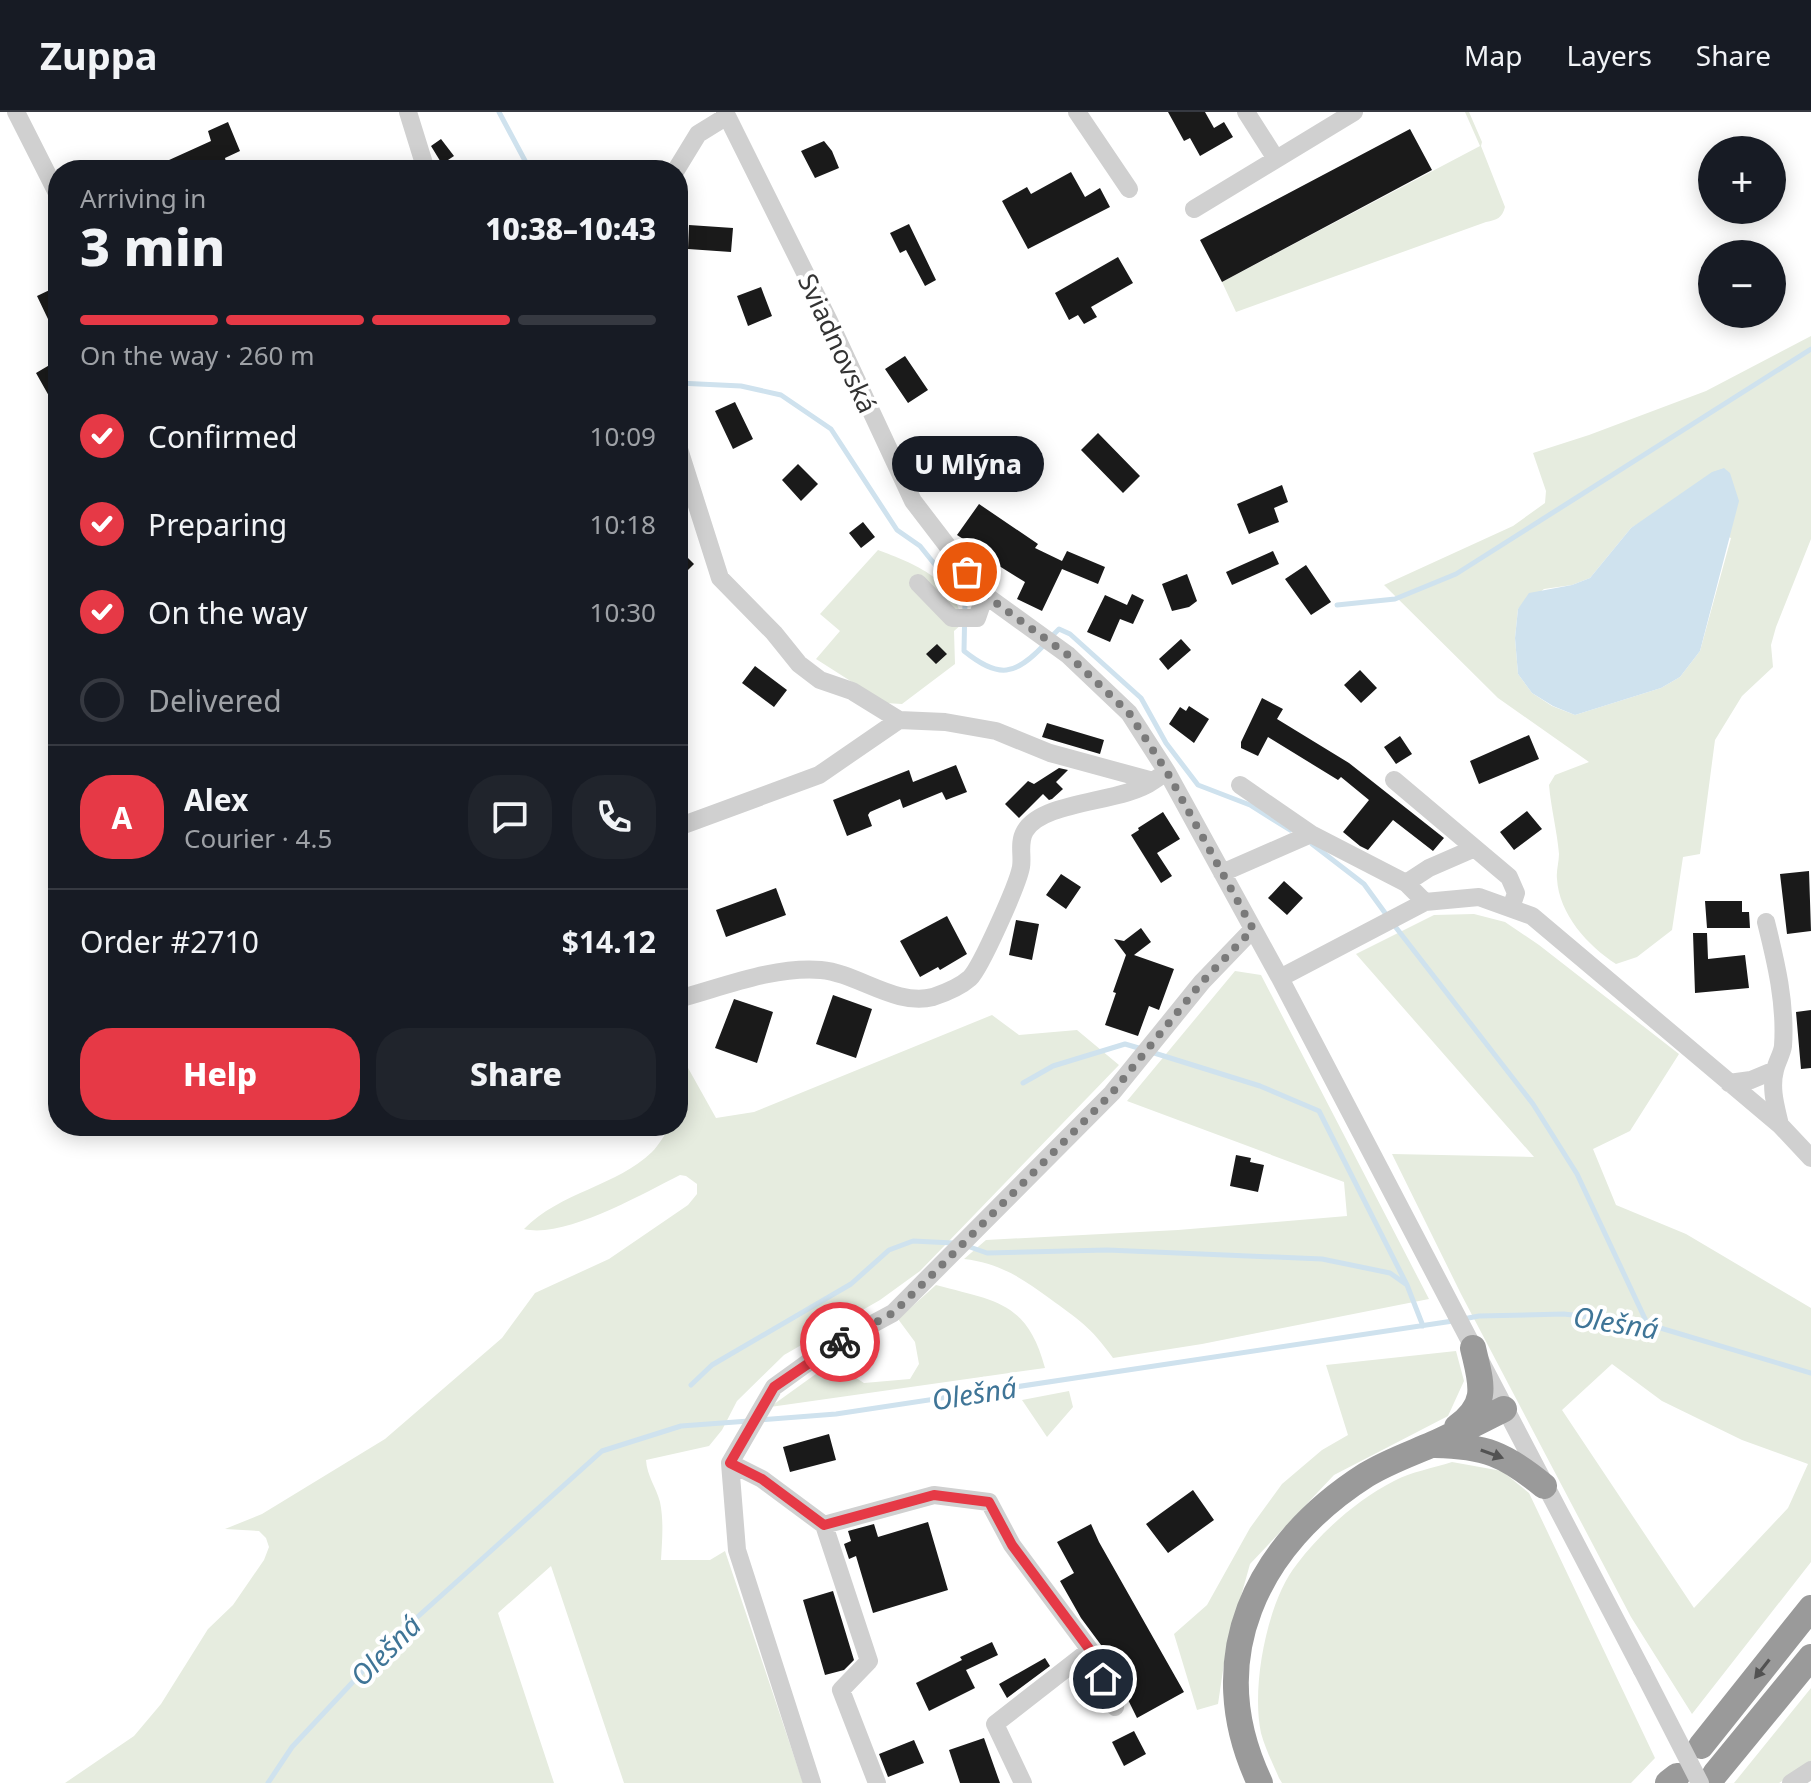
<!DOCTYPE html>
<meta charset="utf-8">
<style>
:root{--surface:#171b24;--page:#20242c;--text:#f1f3f6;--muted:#9ea1a6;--line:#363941;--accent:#e63946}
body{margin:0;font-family:"Noto Sans",sans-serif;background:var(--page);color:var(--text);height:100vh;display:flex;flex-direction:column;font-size:30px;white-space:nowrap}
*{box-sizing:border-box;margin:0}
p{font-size:26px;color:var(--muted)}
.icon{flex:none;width:44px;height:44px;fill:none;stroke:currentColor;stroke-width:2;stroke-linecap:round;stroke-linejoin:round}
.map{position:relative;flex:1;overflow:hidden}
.sheet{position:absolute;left:48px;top:48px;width:640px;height:976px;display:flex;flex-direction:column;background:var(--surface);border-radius:32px;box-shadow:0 4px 20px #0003}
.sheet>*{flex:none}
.fabs{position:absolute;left:1698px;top:24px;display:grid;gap:16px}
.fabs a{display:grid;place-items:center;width:88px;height:88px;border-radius:50%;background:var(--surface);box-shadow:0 4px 20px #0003;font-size:40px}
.pin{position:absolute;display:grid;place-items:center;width:68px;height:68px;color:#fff;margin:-34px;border:4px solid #fff;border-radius:50%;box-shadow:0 2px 8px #0007}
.courier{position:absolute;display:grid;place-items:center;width:80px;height:80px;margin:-40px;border:6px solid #e63946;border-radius:50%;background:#fff;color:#222;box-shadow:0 2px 10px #0007}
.bubble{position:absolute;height:56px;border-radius:28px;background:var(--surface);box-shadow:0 4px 20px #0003;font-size:26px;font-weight:800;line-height:56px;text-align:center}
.headline em{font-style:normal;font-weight:800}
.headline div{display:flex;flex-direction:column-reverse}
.headline{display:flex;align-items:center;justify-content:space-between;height:136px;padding:0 32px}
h1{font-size:52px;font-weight:800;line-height:60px}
.bar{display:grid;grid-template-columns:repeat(4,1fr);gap:12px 8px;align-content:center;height:96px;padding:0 32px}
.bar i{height:10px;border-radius:6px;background:var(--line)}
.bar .on{background:var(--accent)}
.bar p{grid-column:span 4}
.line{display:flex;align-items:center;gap:20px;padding:0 32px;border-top:2px solid var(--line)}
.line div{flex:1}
.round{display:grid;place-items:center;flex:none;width:84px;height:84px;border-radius:32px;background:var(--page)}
ol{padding:0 32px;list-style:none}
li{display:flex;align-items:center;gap:24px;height:88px}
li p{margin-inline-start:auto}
li .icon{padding:8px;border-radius:50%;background:var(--accent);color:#fff;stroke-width:4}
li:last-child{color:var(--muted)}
li i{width:44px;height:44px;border:4px solid var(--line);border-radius:50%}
.button{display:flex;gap:16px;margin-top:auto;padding:16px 32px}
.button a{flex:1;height:92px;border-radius:32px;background:var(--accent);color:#fff;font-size:32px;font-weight:800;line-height:92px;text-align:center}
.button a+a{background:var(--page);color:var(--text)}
header{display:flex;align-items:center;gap:48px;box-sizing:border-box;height:112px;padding:0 40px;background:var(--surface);border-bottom:2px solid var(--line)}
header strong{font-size:38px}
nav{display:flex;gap:44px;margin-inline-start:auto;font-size:28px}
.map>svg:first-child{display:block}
.green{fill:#e6ecdf;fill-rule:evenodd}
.water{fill:#cfe2ee}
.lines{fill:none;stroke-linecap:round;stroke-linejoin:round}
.stream{stroke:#cfe2ee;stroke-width:5}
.building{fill:#1a1a1a}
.minor{stroke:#d0d0d0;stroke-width:18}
.highway{stroke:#9a9a9a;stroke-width:26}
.minor-bridge{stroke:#d0d0d0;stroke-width:18}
.oneway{fill:#525252}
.done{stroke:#7a7a7a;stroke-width:8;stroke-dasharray:0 14.4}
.route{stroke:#e63946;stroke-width:10}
.labels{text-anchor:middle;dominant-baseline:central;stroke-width:8;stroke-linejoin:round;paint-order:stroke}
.street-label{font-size:26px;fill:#333;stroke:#fff}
.water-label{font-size:28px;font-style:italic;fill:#3f7597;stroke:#fff}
</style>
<header>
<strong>Zuppa</strong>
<nav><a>Map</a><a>Layers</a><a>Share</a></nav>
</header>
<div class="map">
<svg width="1811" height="1671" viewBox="0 0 1811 1671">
<rect width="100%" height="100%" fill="#fff"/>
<path class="green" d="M1465,0H1469L1482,30L1481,34L1505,95C1502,106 1497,108 1486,110L1236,200L1222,170L1480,34Z
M1811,224V427L1776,515L1771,533L1773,555L1742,584L1715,628L1700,742L1683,745L1672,818L1637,845L1616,852C1588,834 1559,802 1557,767C1556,759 1559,750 1559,742C1557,719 1551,696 1549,673L1555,663L1589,650L1498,586L1384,473L1513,414L1545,391L1546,379L1533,341L1589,323L1706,279ZM1657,400L1731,426L1700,539L1680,565L1661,576L1575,603L1552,594L1532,581L1518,562L1515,526L1518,497L1544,477L1572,473L1590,466L1631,416Z
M878,438C913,451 959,469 962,512L954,519L955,552L902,592L885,591L816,547L840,519L820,502Z
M1474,802L1505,810L1539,833L1679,942L1630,1019L1593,1037L1616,1093L1686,1122L1811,1196V1450L1692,1602L1631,1505L1461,1182L1392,1042L1534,1045L1356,842L1434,803ZM1612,1252L1662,1289L1742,1328L1808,1352L1788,1396L1694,1496L1562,1298Z
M1235,859L1261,863L1429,1187L1202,1232L1113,1246C1090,1214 1079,1208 1049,1186C1022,1166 999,1151 964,1147L986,1128L1178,1118L1347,1104L1344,1070L1127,989Z
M992,903L1019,923L1077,918L1119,953L920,1159L880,1188L784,1243L737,1289L722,1318L709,1334L646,1348C647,1364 656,1375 660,1390C664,1409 662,1429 661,1448H710L725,1439L803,1671H624L551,1454L498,1501L554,1671H65L134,1624L161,1592L208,1517L233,1493L264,1448L269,1435L266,1426L259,1419L225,1417L262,1402L385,1327L502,1226L535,1181L609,1147L688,1093L697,1082V1072L686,1064L680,1063C642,1082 564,1127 524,1117C560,1080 617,1074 652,1040C659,1033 665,1022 670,1014H678V938L716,1006L754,1000Z
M936,1173C995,1189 1027,1189 1045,1256L770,1295L870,1223L878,1232L848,1248L853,1264L864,1271L910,1267L919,1252L915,1230L898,1207Z
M1456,1239L1464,1269L1448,1304L1334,1363L1250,1452L1226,1538L1218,1592L1197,1598L1174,1522L1207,1493L1250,1416L1282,1372L1322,1338L1348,1323L1326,1253Z
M1069,1279L1073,1295L1047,1325L1022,1288Z
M1452,1350L1502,1359L1529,1381L1655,1646L1631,1671H1282L1279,1666C1273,1652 1265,1636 1261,1621C1251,1575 1267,1489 1297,1452C1322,1419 1357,1388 1394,1369C1411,1360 1433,1356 1452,1350Z
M1811,1576V1651L1779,1671H1734Z"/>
<path class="water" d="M1724,356L1730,361L1739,389L1700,539L1680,565L1661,576L1575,603L1553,594L1532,581L1518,562L1515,526L1518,497L1529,481L1572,473L1590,466L1631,416L1712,360Z"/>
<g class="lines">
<path class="stream" d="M499,0L530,58
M678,271L741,274L781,283L831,317L897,418L920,434L965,490L964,539C999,567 1015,564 1045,532
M1337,493L1395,487L1456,462L1811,237
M1051,525L1059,517L1070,522L1141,586L1166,631L1198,673L1250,693L1290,718
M1312,732L1364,772L1388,805
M1394,813L1533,992L1577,1062L1647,1211
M1151,940L1260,974L1319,999L1407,1173L1423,1214
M1023,971L1053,954L1125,932L1142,937
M967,1134L987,1141L1107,1138L1322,1147L1390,1161L1407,1173
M1463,1207L1479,1204L1564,1202L1647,1212L1811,1261
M691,1273L712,1253L851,1172L889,1138L913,1129L953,1131
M759,1308L836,1302L1453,1209
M268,1671L292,1635L393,1527L602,1339L681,1314L749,1309"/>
</g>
<path class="building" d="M1168,0H1205L1214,16L1224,10L1233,25L1200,44L1190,26L1184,29Z
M228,10L240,39L225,46L226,50L208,58H147L211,29L208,19Z
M1410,17L1432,58L1222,170L1200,128Z
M441,27L454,44L442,52L431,34Z
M824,29L832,39L839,56L815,66L801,39Z
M1071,60L1085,85L1100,76L1110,95L1028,137L1002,89L1027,75L1031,82Z
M909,112L936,168L925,174L906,138L900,141L890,121Z
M689,113L733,116L731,140L688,137Z
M1118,145L1133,171L1091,195L1097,205L1084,212L1078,203L1069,208L1055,181Z
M58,174V228L37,184Z
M761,175L772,204L748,214L737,184Z
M905,244L928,278L908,291L885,257Z
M58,248V300L36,261Z
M735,290L753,327L733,337L715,299Z
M1098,321L1140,364L1123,381L1081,338Z
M798,352L818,372L801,389L782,368Z
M1282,373L1288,390L1274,396L1279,410L1249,422L1237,392Z
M979,392L1038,432L1035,436L1062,449L1067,439L1105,455L1098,472L1062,457L1042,499L1017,487L1025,470L972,437L974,434L957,423Z
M863,410L875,425L861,436L849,421Z
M678,436L694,452L678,468Z
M1273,439L1279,452L1232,473L1226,460Z
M1306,453L1331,490L1311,503L1285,467Z
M1187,462L1197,489L1189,495L1172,499L1162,472Z
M1132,482L1144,488L1133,512L1120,507L1110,530L1087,520L1105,483L1127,493Z
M1181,527L1191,538L1168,558L1159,547Z
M937,532L947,542L936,552L926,542Z
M755,554L787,578L774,595L742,571Z
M1360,558L1377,576L1361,591L1344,573Z
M1262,586L1283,597L1277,607L1349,651L1444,726L1433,739L1393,708L1368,738L1360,734L1343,720L1369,688L1341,665L1338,668L1268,625L1258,644L1241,636V630Z
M1189,594L1209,607L1194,631L1169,612L1180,595L1186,599Z
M1047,611L1104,628L1100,642L1042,625Z
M1529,623L1539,647L1479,672L1470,649Z
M1400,624L1412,642L1396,652L1384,635Z
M956,653L967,680L946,688L942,680L903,696L900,687L870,700L868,703L872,714L847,724L833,688L909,658L913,670Z
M1059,656L1068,658L1056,670L1063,677L1052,687L1049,688L1043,682L1019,706L1005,692L1028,669L1034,672Z
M1527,699L1542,717L1514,738L1500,720Z
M1163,700L1180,727L1157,741L1172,764L1161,771L1131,723L1139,718L1138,716Z
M1809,759L1811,819L1787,822L1780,762Z
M1061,762L1081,775L1066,797L1046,783Z
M1284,769L1303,786L1287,803L1268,786Z
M776,776L786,803L726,825L716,798Z
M1705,789H1742V800H1749L1750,816H1707Z
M947,804L967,842L940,858L938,855L920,865L900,829Z
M1016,808L1039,812L1032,848L1009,843Z
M1141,816L1151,830L1134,843L1174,857L1159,898L1149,894L1138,924L1105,913L1116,881L1113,880L1126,843L1114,827L1124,829Z
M1693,821H1707L1708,847L1745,843L1749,876L1695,881Z
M833,883L872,897L856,946L816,932Z
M734,887L773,900L757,951L715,936Z
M1811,898V956L1801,957L1796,900Z
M1236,1043L1251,1046L1250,1050L1264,1053L1258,1080L1230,1074Z
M829,1322L836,1348L790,1360L783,1335Z
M1193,1378L1214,1408L1168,1441L1146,1412Z
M928,1410L948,1478L873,1501L856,1444L849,1447L844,1432L851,1429L848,1419L874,1412L878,1425Z
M1091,1412L1099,1430L1184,1580L1137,1606L1101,1533L1081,1506L1060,1469L1074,1461L1057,1430Z
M833,1479L854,1548L844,1558L825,1563L803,1488Z
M992,1530L998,1543L966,1558L975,1576L929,1599L916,1571L962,1548L960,1545Z
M1045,1546L1050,1554L1007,1586L999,1572Z
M1134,1619L1146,1642L1124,1654L1112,1630Z
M984,1626L1000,1671H960L949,1638Z
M914,1628L924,1651L888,1665L879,1642Z"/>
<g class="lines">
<path class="minor" d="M16,0L58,83
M408,0L426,58
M725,0L829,209L913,389L985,483L1068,543L1129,601L1167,660L1280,866L1642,1558
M1077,0L1129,77
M1246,0L1276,47
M676,58L698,22L727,4
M1194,97L1354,0
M678,334L720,466L774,521L799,552L820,568L852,579L899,608
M918,471L952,506H977L985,483
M1394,668L1509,765L1516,781L1511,796
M1240,673L1311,722
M678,715L819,663L899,608L945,610L996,619L1050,641L1153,669L1159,665
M1222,761L1311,722L1406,771L1425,790
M1406,771L1429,756L1475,736
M1766,810C1776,850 1786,892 1783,934C1782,942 1777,949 1775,958C1770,977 1776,995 1780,1013
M1280,866L1425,790L1479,785L1532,804L1780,1013L1811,1046
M678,887C723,875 774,854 821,858C857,861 896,895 933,885C945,881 961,874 970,866C981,855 1018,772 1021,755C1023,743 1018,731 1025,719C1043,688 1123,691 1153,669
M1729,971L1751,968L1775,958
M730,1351L762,1367L824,1413L934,1383L989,1390L1012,1433L1090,1538L1115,1595
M824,1413L869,1549L841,1578L877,1671
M812,1671L737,1438L730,1351L774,1275L828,1236L893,1201L1112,981L1202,870L1253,817
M1023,1671L995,1612L1090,1538
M1791,1671L1811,1658"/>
<path class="highway" d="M1457,1315C1490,1291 1481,1271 1473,1236
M1435,1333C1485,1334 1505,1342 1544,1374
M1701,1634L1811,1496
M1715,1662L1811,1545
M1260,1671C1201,1547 1256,1433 1366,1363C1387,1350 1410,1342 1433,1332C1457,1321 1480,1309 1504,1297
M1668,1671L1677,1664"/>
<path class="minor-bridge" d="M1642,1558L1700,1671"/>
</g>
<defs><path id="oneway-solid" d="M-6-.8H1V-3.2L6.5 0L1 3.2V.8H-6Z" transform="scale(2)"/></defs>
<g class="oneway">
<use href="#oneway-solid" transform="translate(1492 1342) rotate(20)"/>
<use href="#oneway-solid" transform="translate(1762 1557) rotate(128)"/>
</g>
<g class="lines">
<path class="done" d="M840,1230L893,1201L940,1155L1112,981L1202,870L1253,817L1167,660L1129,601L1068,543L985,483L967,460"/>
<path class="route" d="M840,1230L774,1275L730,1351L762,1367L824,1413L934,1383L989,1390L1012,1433L1090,1538L1103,1567"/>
</g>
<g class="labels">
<g class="street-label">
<text transform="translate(838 231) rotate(65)">Sviadnovská</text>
</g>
<g class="water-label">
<text transform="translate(1616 1210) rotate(9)">Olešná</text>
<text transform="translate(974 1281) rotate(-9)">Olešná</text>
<text transform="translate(385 1538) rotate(-45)">Olešná</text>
</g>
</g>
</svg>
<div class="fabs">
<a>+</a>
<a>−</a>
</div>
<div class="pin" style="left:967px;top:460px;background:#ea580c"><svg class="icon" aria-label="bag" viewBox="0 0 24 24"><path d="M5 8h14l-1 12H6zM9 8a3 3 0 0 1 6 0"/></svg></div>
<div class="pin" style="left:1103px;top:1567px;background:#1f2937"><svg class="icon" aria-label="home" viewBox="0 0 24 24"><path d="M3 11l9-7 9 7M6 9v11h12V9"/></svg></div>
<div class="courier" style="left:840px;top:1230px"><svg class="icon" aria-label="bike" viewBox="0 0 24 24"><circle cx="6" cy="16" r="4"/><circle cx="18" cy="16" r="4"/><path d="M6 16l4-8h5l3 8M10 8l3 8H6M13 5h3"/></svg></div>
<div class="bubble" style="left:892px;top:324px;width:152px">U Mlýna</div>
<section class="sheet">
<div class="headline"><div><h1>3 min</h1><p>Arriving in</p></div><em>10:38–10:43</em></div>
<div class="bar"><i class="on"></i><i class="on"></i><i class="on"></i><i></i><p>On the way · 260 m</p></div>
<ol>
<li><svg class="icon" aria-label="check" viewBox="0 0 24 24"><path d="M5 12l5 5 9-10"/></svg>Confirmed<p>10:09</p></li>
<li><svg class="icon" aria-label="check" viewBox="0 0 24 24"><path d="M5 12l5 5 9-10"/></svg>Preparing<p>10:18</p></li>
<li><svg class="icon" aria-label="check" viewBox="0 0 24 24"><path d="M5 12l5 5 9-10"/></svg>On the way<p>10:30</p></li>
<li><i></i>Delivered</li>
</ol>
<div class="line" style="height:144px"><b class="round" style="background:var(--accent);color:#fff">A</b><div><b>Alex</b><p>Courier · 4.5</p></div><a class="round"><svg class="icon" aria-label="chat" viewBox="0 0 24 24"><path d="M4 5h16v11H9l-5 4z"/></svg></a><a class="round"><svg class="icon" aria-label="phone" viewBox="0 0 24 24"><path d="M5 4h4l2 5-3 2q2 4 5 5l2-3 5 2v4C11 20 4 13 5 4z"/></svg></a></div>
<div class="line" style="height:104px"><div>Order #2710</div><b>$14.12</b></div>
<div class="button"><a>Help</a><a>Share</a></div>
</section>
</div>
